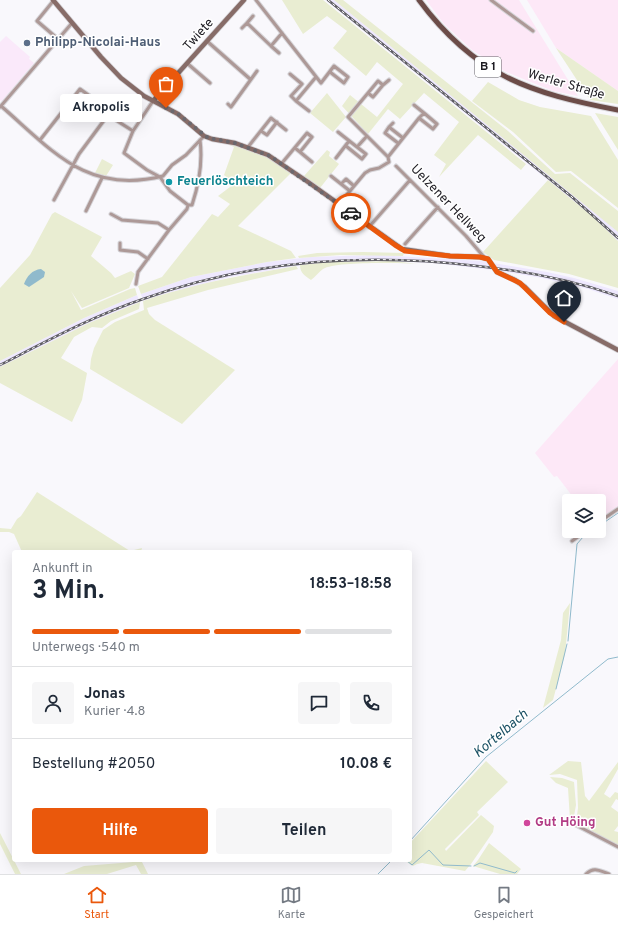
<!DOCTYPE html>
<html lang="de">
<meta charset="utf-8">
<style>
:root{--surface:#fff;--page:#f6f6f7;--text:#1f2937;--muted:#747a83;--line:#e0e1e3;--accent:#ea580c}
body{margin:0;font-family:Overpass,sans-serif;background:var(--page);color:var(--text);height:100vh;display:flex;flex-direction:column;font-size:15px;white-space:nowrap}
*{box-sizing:border-box;margin:0}
p{font-size:13px;color:var(--muted)}
.icon{flex:none;width:22px;height:22px;fill:none;stroke:currentColor;stroke-width:2;stroke-linecap:round;stroke-linejoin:round}
.map{position:relative;flex:1;overflow:hidden}
.sheet{position:absolute;left:12px;top:550px;width:400px;height:312px;display:flex;flex-direction:column;background:var(--surface);border-radius:4px;box-shadow:0 4px 16px #0002}
.sheet>*{flex:none}
.tools{position:absolute;left:562px;top:494px;display:grid;gap:8px}
.tools a{display:grid;place-items:center;width:44px;height:44px;border-radius:4px;background:var(--surface);box-shadow:0 4px 16px #0002;font-size:20px}
.pin{position:absolute;display:grid;place-items:center;width:34px;height:34px;color:#fff;margin:-41px -17px;border-radius:50% 50% 50% 0;rotate:-45deg;box-shadow:0 0 4px #0007}
.pin .icon{rotate:45deg}
.courier{position:absolute;display:grid;place-items:center;width:40px;height:40px;margin:-20px;border:3px solid #ea580c;border-radius:50%;background:#fff;color:#222;box-shadow:0 1px 5px #0007}
.bubble{position:absolute;height:28px;border-radius:4px;background:var(--surface);box-shadow:0 4px 16px #0002;font-size:13px;font-weight:700;line-height:28px;text-align:center}
.headline em{font-style:normal;font-weight:700}
.headline div{display:flex;flex-direction:column-reverse}
.headline{display:flex;align-items:center;justify-content:space-between;height:68px;padding:0 20px}
h1{font-size:26px;font-weight:700;line-height:30px}
.bar{display:grid;grid-template-columns:repeat(4,1fr);gap:6px 4px;align-content:center;height:48px;padding:0 20px}
.bar i{height:5px;border-radius:3px;background:var(--line)}
.bar .current{background:var(--accent)}
.bar p{grid-column:span 4}
.line{display:flex;align-items:center;gap:10px;padding:0 20px;border-top:1px solid var(--line)}
.line div{flex:1}
.round{display:grid;place-items:center;flex:none;width:42px;height:42px;border-radius:4px;background:var(--page)}
.primary-button{display:flex;gap:8px;margin-top:auto;padding:8px 20px}
.primary-button a{flex:1;height:46px;border-radius:4px;background:var(--accent);color:#fff;font-size:16px;font-weight:700;line-height:46px;text-align:center}
.primary-button a+a{background:var(--page);color:var(--text)}
.dock{display:flex;justify-content:space-around;align-items:center;height:56px;border-top:1px solid var(--line);background:var(--surface);font-size:11px;color:var(--muted)}
.dock a{display:grid;justify-items:center;gap:2px}
.dock .current{color:var(--accent)}
.map>svg:first-child{display:block}
.built{fill:#eee8fe}
.industrial{fill:#fde8f7}
.education{fill:#fae9fa}
.green{fill:#e9edd2}
.water{fill:#90bacc}
.lines{fill:none;stroke-linecap:round;stroke-linejoin:round}
.stream{stroke:#90bacc;stroke-width:1}
.street-casing{stroke:#d6d5d9;stroke-width:5}
.secondary-casing{stroke:#d6d5d9;stroke-width:6}
.primary-casing{stroke:#d6d5d9;stroke-width:7}
.street{stroke:#ad9997;stroke-width:3}
.secondary{stroke:#876c68;stroke-width:4.5}
.primary{stroke:#6c4c48;stroke-width:5}
.rail-casing{stroke:#5f5e64;stroke-width:2.5}
.rail{stroke:#fff;stroke-width:1;stroke-dasharray:3;stroke-linecap:butt}
.done{stroke:#6a686e;stroke-width:4;stroke-dasharray:0 7.2}
.route{stroke:#ea580c;stroke-width:5}
.service-dot{fill:#5c6f8a;stroke:#fff;stroke-width:1.5}
.culture-dot{fill:#0f9aa8;stroke:#fff;stroke-width:1.5}
.hotel-dot{fill:#d1479c;stroke:#fff;stroke-width:1.5}
.labels{text-anchor:middle;dominant-baseline:central;stroke-width:3;stroke-linejoin:round;paint-order:stroke}
.shield{fill:#fff;stroke:#615f64;stroke-width:1}
.shield-label{font-size:12px;font-weight:bold;fill:#1d1b22}
.street-label{font-size:13px;fill:#1d1b22;stroke:#fff}
.service-label{font-size:13px;font-weight:bold;fill:#4e5e75;stroke:#fff;text-anchor:start}
.culture-label{font-size:13px;font-weight:bold;fill:#0d838f;stroke:#fff;text-anchor:start}
.hotel-label{font-size:13px;font-weight:bold;fill:#b23c85;stroke:#fff;text-anchor:start}
.water-label{font-size:14px;font-style:italic;fill:#1a5064;stroke:#fff}
</style>
<div class="map">
<svg width="618" height="874" viewBox="0 0 618 874">
<rect width="100%" height="100%" fill="#f9f8fc"/>
<path class="built" d="M326,0H334L595,212L618,232V241L592,216Z
M378,255L481,261L547,272L574,278L618,291V299L588,289L542,278L501,271L434,263L393,261L331,262L296,266L230,277L168,293L143,301L141,294L191,277L267,262L311,257Z
M137,295L140,302L89,323L0,367V361L84,318Z"/>
<path class="industrial" d="M426,0H519L578,96L553,91L504,71L472,50L444,24Z
M527,0H618V91L556,48Z
M618,359V507L599,520V501H576L557,476L554,477L535,453Z"/>
<path class="education" d="M6,36L30,57L29,59L34,63L2,101L0,100V42Z"/>
<path class="green" d="M282,0H323L526,164L521,170L478,135L439,177L446,164L434,155L459,122L424,93L400,119L388,109L368,134L342,106L350,95L377,117L403,84L377,62L366,76L333,48L347,31L327,16L303,34Z
M334,0H343L508,131L555,174L570,173L618,211V232Z
M556,48L618,91V104L590,100Z
M488,82L519,100L540,107L591,116L618,160V208L571,171L556,172L513,132L472,101Z
M327,93L346,117L333,132L310,113Z
M595,113L618,117V150Z
M229,141L258,151L293,171L238,226L291,251L296,258L267,262L191,277L141,294L138,286L162,277L212,214L218,217L230,204L218,196L234,184L224,175L234,147L227,144Z
M327,150L330,152L329,156L339,164L320,188L304,176Z
M102,159L113,165L106,176L95,173Z
M548,180L592,216L618,241V288L569,274L494,260L483,252Z
M55,212L102,237L91,256L111,273L115,278L131,271L135,274L129,288L82,308L71,291L81,310L130,289L135,288L137,295L84,318L0,361V288L30,255L52,214Z
M363,252L404,253L403,256L340,255L299,258L298,256L317,253Z
M392,261L419,264C401,263 336,261 323,269C319,272 315,277 311,280C305,276 300,273 300,265L331,262Z
M296,266L298,269L208,290L147,308L149,314L155,320L235,370L182,424L90,369L91,359L94,348L103,330L115,322L144,310L143,301C193,284 244,275 296,266Z
M140,302L139,309L111,321L102,328L92,327L74,337L61,358L87,373L82,400L72,422L0,383V367L89,323Z
M37,492L130,551L142,548L141,552H22L14,534L9,532H0V528L11,529L17,519L21,516Z
M570,603L565,654L553,700L543,708L561,640L563,613Z
M486,761L508,782L477,812L479,815L445,849L446,851L481,815L494,826L493,832L471,864L465,871L422,863L417,864L413,866L404,860H410V843Z
M568,761L581,762L585,796L589,801L618,762V769L604,794L610,798L615,792L618,793V800L616,799L611,807L618,812V826L614,831L618,832V845L576,823L578,808L577,780L560,774L549,775Z
M550,777L562,778L574,782L576,805L573,822L570,820L568,788L556,783Z
M0,833L21,874H15L0,844Z
M489,843L521,869L517,874H500L473,866L478,860Z
M134,860H141L148,874H141L136,865L107,874H64L84,866L133,862Z"/>
<path class="water" d="M41,269L45,272L44,277L29,287L24,284C27,276 32,270 41,269Z"/>
<g class="lines">
<path class="stream" d="M599,526L618,513
M568,641L577,544L583,537L591,531
M556,689L567,644
M410,841L486,757L608,659L618,657
M406,860L412,865L429,850L443,865L471,866
M474,866L480,863L515,873L517,871
M378,874L392,860"/>
<g class="street-casing">
<path id="street" d="M54,0L37,21L58,39
M256,0L321,83L334,66L348,77L344,83L330,72
M491,0L533,31
M253,16L247,23L271,46L282,33
M242,28L247,23
M208,42L250,79
M271,46L279,53
M188,64L210,83
M290,74L302,84L291,96L296,101
M383,85L389,80
M368,93L373,97L383,85L378,81L348,117L388,157
M153,101L133,131L124,153L147,170L160,177L170,191L188,205
M228,104L231,107L257,71
M414,105L424,113
M1,106C53,151 87,195 163,176L172,165L186,155L204,136
M0,107L72,23
M309,111L296,101L316,77
M389,127L393,123
M261,131L267,135L277,122
M338,132L357,147L367,136
M40,140L80,89L94,99L108,116
M398,143L385,133L389,127L403,138
M346,146L362,159L366,154L357,147
M248,147L271,118L286,130
M300,152L312,162
M388,157L419,118L433,129L437,124L424,113L419,118
M336,158L349,141
M282,163L307,133L312,137L300,152L295,148
M396,166L466,236L484,257
M331,176L350,191
M341,184L346,179L354,186
M54,200L79,154L105,119L108,116L111,117L133,131
M339,204L365,173L370,170L379,168L389,162L388,157
M188,205H192C199,184 203,163 200,140
M86,211L102,178
M111,214L122,220L158,223L169,230
M369,227L410,180
M120,243V250L138,252L148,259
M405,244L438,207
M136,284L138,272L169,230L187,209L188,205
M599,522L618,509
M572,541L586,531
M574,824L618,847
M586,874C594,866 600,871 609,874"/>
</g>
<g class="secondary-casing">
<path id="secondary" d="M53,0L101,57L121,78L144,96L178,114L204,136L212,139L235,143L268,155L308,182L402,249L450,256L480,257L488,259L497,272L515,280L525,287L554,316L618,350
M153,101L244,0"/>
</g>
<g class="primary-casing">
<path id="primary" d="M419,0C475,76 530,93 618,110"/>
</g>
<use href="#street" class="street"/>
<use href="#secondary" class="secondary"/>
<use href="#primary" class="primary"/>
<g class="rail-casing">
<path id="rail" d="M328,0L572,197L618,238
M0,365C47,341 93,316 143,299C252,260 363,252 477,266C525,271 572,280 618,296"/>
</g>
<use href="#rail" class="rail"/>
</g>
<g class="lines">
<path class="done" d="M166,108L178,114L208,138L235,143L270,156L351,213"/>
<path class="route" d="M351,213L395,245L405,251L450,256L480,257L488,259L497,272L520,283L550,313L564,322"/>
</g>
<circle class="service-dot" cx="27" cy="43" r="4"/>
<circle class="culture-dot" cx="169" cy="182" r="4"/>
<circle class="hotel-dot" cx="527" cy="823" r="4"/>
<g class="labels">
<rect class="shield" x="475" y="57" width="26" height="20" rx="3"/>
<g class="shield-label">
<text x="488" y="67">B 1</text>
</g>
<g class="street-label">
<text transform="translate(199 35) rotate(-48)">Twiete</text>
<text transform="translate(566 85) rotate(16)">Werler Straße</text>
<text transform="translate(448 204) rotate(46)">Uelzener Hellweg</text>
</g>
<g class="service-label">
<text x="35" y="43">Philipp-Nicolai-Haus</text>
</g>
<g class="culture-label">
<text x="177" y="182">Feuerlöschteich</text>
</g>
<g class="hotel-label">
<text x="535" y="823">Gut Höing</text>
</g>
<g class="water-label">
<text transform="translate(501 734) rotate(-40)">Kortelbach</text>
</g>
</g>
</svg>
<div class="tools">
<a><svg class="icon" aria-label="layers" viewBox="0 0 24 24"><path d="M12 4l9 5-9 5-9-5zM3 14l9 5 9-5"/></svg></a>
</div>
<div class="pin" style="left:166px;top:108px;background:#ea580c"><svg class="icon" aria-label="bag" viewBox="0 0 24 24"><path d="M5 8h14l-1 12H6zM9 8a3 3 0 0 1 6 0"/></svg></div>
<div class="pin" style="left:564px;top:322px;background:#1f2937"><svg class="icon" aria-label="home" viewBox="0 0 24 24"><path d="M3 11l9-7 9 7M6 9v11h12V9"/></svg></div>
<div class="courier" style="left:351px;top:213px"><svg class="icon" aria-label="car" viewBox="0 0 24 24"><path d="M5 17H2v-5l4-1 3-4h7l3 4 3 1v5h-3M9 17h6M6 11h13"/><circle cx="7" cy="17" r="2"/><circle cx="17" cy="17" r="2"/></svg></div>
<div class="bubble" style="left:60px;top:94px;width:82px">Akropolis</div>
<section class="sheet">
<div class="headline"><div><h1>3 Min.</h1><p>Ankunft in</p></div><em>18:53–18:58</em></div>
<div class="bar"><i class="current"></i><i class="current"></i><i class="current"></i><i></i><p>Unterwegs · 540 m</p></div>
<div class="line" style="height:72px"><a class="round"><svg class="icon" aria-label="person" viewBox="0 0 24 24"><circle cx="12" cy="8" r="4"/><path d="M4 21q1-7 8-7t8 7"/></svg></a><div><b>Jonas</b><p>Kurier · 4.8</p></div><a class="round"><svg class="icon" aria-label="chat" viewBox="0 0 24 24"><path d="M4 5h16v11H9l-5 4z"/></svg></a><a class="round"><svg class="icon" aria-label="phone" viewBox="0 0 24 24"><path d="M5 4h4l2 5-3 2q2 4 5 5l2-3 5 2v4C11 20 4 13 5 4z"/></svg></a></div>
<div class="line" style="height:52px"><div>Bestellung #2050</div><b>10.08 €</b></div>
<div class="primary-button"><a>Hilfe</a><a>Teilen</a></div>
</section>
</div>
<nav class="dock">
<a class="current"><svg class="icon" aria-label="home" viewBox="0 0 24 24"><path d="M3 11l9-7 9 7M6 9v11h12V9"/></svg>Start</a>
<a><svg class="icon" aria-label="map" viewBox="0 0 24 24"><path d="M3 6l6-2 6 2 6-2v14l-6 2-6-2-6 2zM9 4v14M15 6v14"/></svg>Karte</a>
<a><svg class="icon" aria-label="saved" viewBox="0 0 24 24"><path d="M7 4h10v16l-5-4-5 4z"/></svg>Gespeichert</a>
</nav>
